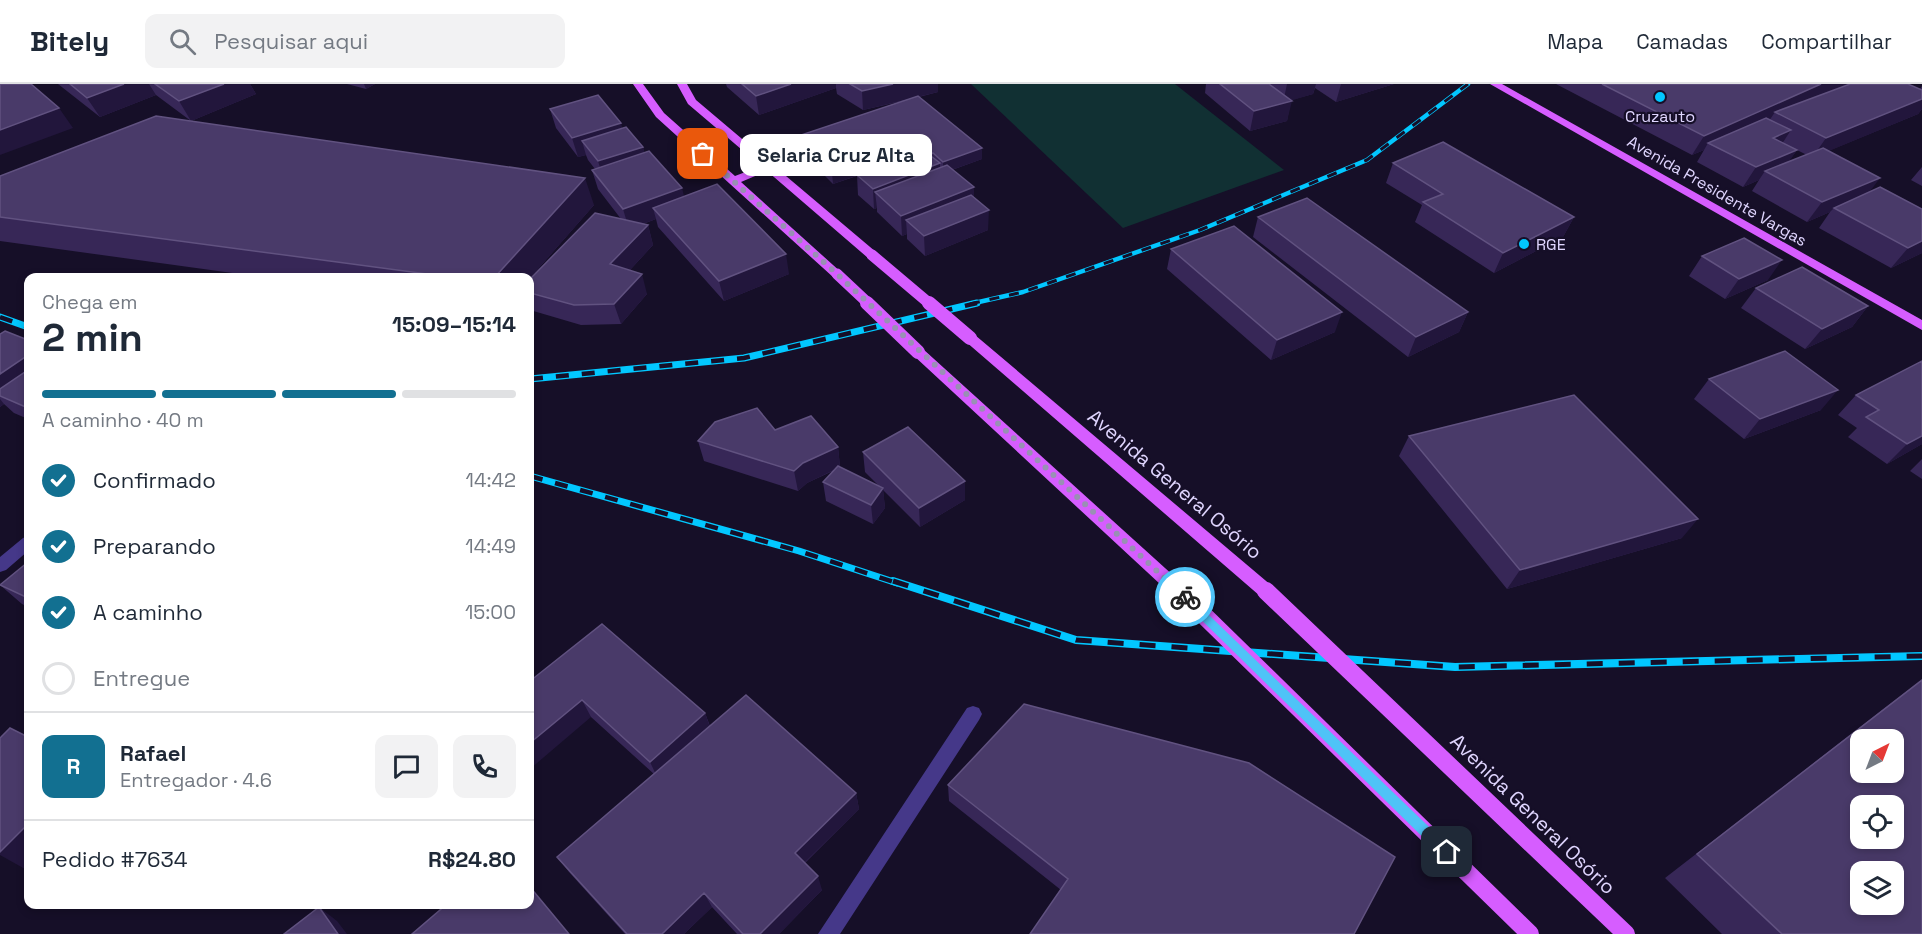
<!DOCTYPE html>
<html lang="pt">
<meta charset="utf-8">
<style>
:root{--surface:#fff;--page:#f2f2f3;--text:#1f2937;--muted:#747a83;--line:#e0e1e3;--accent:#127091}
body{margin:0;font-family:"Space Grotesk",sans-serif;background:var(--page);color:var(--text);height:100vh;display:flex;flex-direction:column;font-size:22px;white-space:nowrap}
*{box-sizing:border-box;margin:0}
p{font-size:20px;color:var(--muted)}
.icon{flex:none;width:33px;height:33px;fill:none;stroke:currentColor;stroke-width:2;stroke-linecap:round;stroke-linejoin:round}
.map{position:relative;flex:1;overflow:hidden}
.side{position:absolute;left:24px;top:189px;width:510px;height:636px;display:flex;flex-direction:column;background:var(--surface);border-radius:12px;box-shadow:0 3px 9px #0003}
.side>*{flex:none}
.needle{width:39px;rotate:42deg}
.buttons{position:absolute;left:1850px;top:645px;display:grid;gap:12px}
.buttons a{display:grid;place-items:center;width:54px;height:54px;border-radius:12px;background:var(--surface);box-shadow:0 3px 9px #0003;font-size:30px}
.pin{position:absolute;display:grid;place-items:center;width:51px;height:51px;color:#fff;margin:-26px;border-radius:12px;box-shadow:0 3px 9px #0006}
.courier{position:absolute;display:grid;place-items:center;width:60px;height:60px;margin:-30px;border:4px solid #4fc3f7;border-radius:50%;background:#fff;color:#222;box-shadow:0 2px 8px #0007}
.bubble{position:absolute;height:42px;border-radius:12px;background:var(--surface);box-shadow:0 3px 9px #0003;font-size:20px;font-weight:600;line-height:42px;text-align:center}
.head em{font-style:normal;font-weight:600}
.head div{display:flex;flex-direction:column-reverse}
.head{display:flex;align-items:center;justify-content:space-between;height:102px;padding:0 18px}
h1{font-size:39px;font-weight:600;line-height:45px}
.bar{display:grid;grid-template-columns:repeat(4,1fr);gap:9px 6px;align-content:center;height:72px;padding:0 18px}
.bar i{height:8px;border-radius:4px;background:var(--line)}
.bar .on{background:var(--accent)}
.bar p{grid-column:span 4}
.line{display:flex;align-items:center;gap:15px;padding:0 18px;border-top:2px solid var(--line)}
.line div{flex:1}
.round{display:grid;place-items:center;flex:none;width:63px;height:63px;border-radius:12px;background:var(--page)}
ol{padding:0 18px;list-style:none}
li{display:flex;align-items:center;gap:18px;height:66px}
li p{margin-inline-start:auto}
li .icon{padding:6px;border-radius:50%;background:var(--accent);color:#fff;stroke-width:4}
li:last-child{color:var(--muted)}
li i{width:33px;height:33px;border:3px solid var(--line);border-radius:50%}
header{display:flex;align-items:center;gap:36px;box-sizing:border-box;height:84px;padding:0 30px;background:var(--surface);border-bottom:2px solid var(--line)}
header strong{font-size:28px}
nav{display:flex;gap:33px;margin-inline-start:auto;font-size:21px}
.search{width:420px;height:54px;background:var(--page);display:flex;align-items:center;gap:15px;box-sizing:border-box;padding:0 21px;border-radius:12px;color:var(--muted);font-size:22px}
.map>svg:first-child{display:block}
.green{fill:#113033}
.lines{fill:none;stroke-linecap:round;stroke-linejoin:round}
.minor{fill:#453889;fill-rule:evenodd}
.major{fill:#d65dff;fill-rule:evenodd}
.rail-far2-casing{stroke:#02c7ff;stroke-width:4.5}
.rail-far1-casing{stroke:#02c7ff;stroke-width:7}
.rail-casing{stroke:#02c7ff;stroke-width:8}
.rail-far2{stroke:#160f28;stroke-width:3;stroke-dasharray:10;stroke-linecap:butt}
.rail-far1{stroke:#160f28;stroke-width:4.5;stroke-dasharray:13;stroke-linecap:butt}
.rail{stroke:#160f28;stroke-width:5;stroke-dasharray:16;stroke-linecap:butt}
.major-bridge-far2{stroke:#d65dff;stroke-width:11}
.major-bridge-far1{stroke:#d65dff;stroke-width:14}
.major-bridge{stroke:#d65dff;stroke-width:18}
.wall{fill:#372757;fill-rule:evenodd}
.shaded-wall{fill:#22163c}
.building{fill:#493a69;stroke:#615280;stroke-width:1.5;fill-rule:evenodd}
.route{fill:#4fc3f7}
.done{stroke:#9990b4;stroke-width:6;stroke-dasharray:0 10.8}
.poi-dot{fill:#02c7ff;stroke:#160f28;stroke-width:2}
.labels{text-anchor:middle;dominant-baseline:central;stroke-width:4.5;stroke-linejoin:round;paint-order:stroke}
.far-poi-label{font-size:16px;fill:#e0d6ff;stroke:#160f28}
.far-street-label{font-size:16px;fill:#e0d6ff;stroke:#160f28}
.street-label{font-size:20px;fill:#e0d6ff;stroke:#160f28}
</style>
<header>
<strong>Bitely</strong>
<div class="search"><svg class="icon" aria-label="search" viewBox="0 0 24 24"><circle cx="10" cy="10" r="6"/><path d="M15 15l6 6"/></svg>Pesquisar aqui</div>
<nav><a>Mapa</a><a>Camadas</a><a>Compartilhar</a></nav>
</header>
<div class="map">
<svg width="1922" height="850" viewBox="0 0 1922 850">
<rect width="100%" height="100%" fill="#160f28"/>
<path class="green" d="M971,0H1175L1284,86L1123,144Z"/>
<g class="lines">
<path class="minor" d="M28,452V467L6,486L0,488V473L23,454Z
M973,622L979,624L982,630L979,636L840,850H818L967,624Z"/>
<path class="major" d="M633,0H643L664,29L735,92L761,82L688,20L677,0H687L696,16L876,168V174H868L767,87L741,98L843,190L841,193H833L656,33Z
M1490,0H1502L1922,236V246Z
M970,250L975,251L1272,502L1274,507L1272,512L1266,514L1260,512L965,257L964,254Z
M918,264L923,265L1186,503L1188,508L1186,513L1180,515L1174,513L913,271L911,268Z"/>
<g class="rail-far2-casing">
<path id="rail-far2" d="M970,220L1023,208L1200,146L1367,76L1468,0"/>
</g>
<g class="rail-far1-casing">
<path id="rail-far1" d="M0,233L28,243
M530,295L744,274L977,219
M530,392L799,467L897,499"/>
</g>
<g class="rail-casing">
<path id="rail" d="M893,497L1076,556L1455,583L1922,572"/>
</g>
<use href="#rail-far2" class="rail-far2"/>
<use href="#rail-far1" class="rail-far1"/>
<use href="#rail" class="rail"/>
<path class="major-bridge-far2" d="M872,171L930,220
M837,190L869,220"/>
<path class="major-bridge-far1" d="M867,219L918,268
M929,219L970,254"/>
<path class="major-bridge" d="M1266,507L1626,850
M1180,508L1530,850"/>
</g>
<path class="wall" d="M58,0H250L256,10L191,37L156,11L100,33Z
M347,0H375L366,5Z
M726,0H938V8L919,13L982,64V75L952,86L974,113L988,146L925,172L907,155V150L902,152L877,128V124L874,125L858,111L857,92L833,100L796,63L795,53L907,16L863,26L837,10L836,4L759,31L727,3Z
M1206,0H1394L1336,18L1315,4L1313,10L1291,16L1287,37L1250,47L1205,9Z
M1556,0H1908L1920,5L1922,2V25L1918,30L1828,67L1869,108L1922,169L1891,184L1819,144L1830,128L1807,138L1752,107L1759,96L1743,103L1697,78L1704,66L1692,71ZM1797,66L1807,71L1788,78Z
M550,25L622,44L643,63L644,68L684,112L789,190L724,217L658,143L656,135L643,140L648,141L653,161L630,186L647,210L621,240L581,241L530,226V195L621,135L598,105L592,86L595,85L588,76L586,71L578,73L556,44Z
M1393,79L1574,133L1563,153L1494,189L1415,138L1422,121L1386,99Z
M1922,83V102L1911,96Z
M0,92L594,121L530,194H269L0,157Z
M1258,133L1468,228L1459,248L1408,273L1253,153Z
M1171,165L1335,248L1271,276L1167,185Z
M1702,172L1768,196L1725,215L1689,192Z
M1756,204L1868,222L1852,243L1805,265L1741,224Z
M0,250L28,256V335L14,329L4,320L0,323Z
M1922,277V360L1887,380L1848,353L1857,344L1838,331L1856,311Z
M1709,295L1821,326L1744,355L1694,315Z
M775,346L838,363L840,383L879,402L865,388L863,368L965,416L920,443L883,406L885,424L873,440L826,417L823,398L835,386L807,399L798,407L704,377L698,357Z
M1409,352L1682,454L1507,505L1399,372Z
M1922,375V395L1910,387Z
M28,478V523L22,520L0,501Z
M1922,596V850H1722L1665,794L1886,623Z
M530,597L705,629L710,642L856,709L859,725L805,779L822,806L779,850H737L712,823L684,850H625L569,788L557,773L654,690L591,633Z
M948,701L1354,850L1061,806L949,717Z"/>
<path class="shaded-wall" d="M124,0H149L156,11L100,33L87,14Z
M224,0H250L256,10L191,37L179,17Z
M364,0H375L366,5Z
M791,0H836V4L759,31L756,12Z
M893,0H938V8L863,26L862,7Z
M1287,0H1316L1313,10L1283,19Z
M1341,0H1394L1336,18Z
M1821,0H1851L1775,28L1769,37L1708,59L1704,66L1692,71L1704,52Z
M1922,15V25L1918,30L1812,74L1826,54Z
M1292,17L1287,37L1250,47L1254,27Z
M59,24L73,44L0,71V46Z
M621,39L626,59L582,57L586,71L578,73L572,54Z
M1791,46L1778,66L1773,54Z
M643,63L648,82L604,96L598,77Z
M982,64V75L943,89V78Z
M1797,66L1784,85L1765,87L1759,96L1743,103L1756,83Z
M878,74V84L833,100L832,89Z
M940,79V98L875,108L877,124L874,125L873,105Z
M585,94L594,121L530,194H494Z
M1880,94L1865,114L1834,124L1830,128L1807,138L1822,118Z
M974,103V123L906,136L907,150L902,152L901,132Z
M682,104L687,124H653L656,135L629,145L623,125Z
M989,126L988,146L925,172L924,152Z
M1574,133L1563,153L1494,189L1503,169Z
M648,141L653,161L617,200L610,180Z
M1922,157V169L1891,184L1908,164Z
M786,170L789,190L724,217L719,197Z
M1782,176L1768,196L1725,215L1739,195Z
M642,190L647,210L621,240L614,220Z
M1868,222L1852,243L1805,265L1822,245Z
M1342,228L1335,248L1271,276L1277,256Z
M1468,228L1459,248L1408,273L1416,253Z
M28,271V303L0,312V290Z
M1838,306L1821,326L1744,355L1760,335Z
M0,315L4,320L0,323Z
M1922,352V360L1887,380L1907,360Z
M838,363L840,383L807,399L798,407L794,387L803,379Z
M965,397V416L920,443L919,424Z
M883,404L885,424L873,440L871,421Z
M1698,435L1682,454L1507,505L1520,486Z
M582,616L591,633L530,685V659Z
M705,629L711,646L658,695L650,678Z
M856,709L859,725L799,784L795,769Z
M28,740V782L25,785L0,771V768Z
M818,792L822,806L779,850H760Z
M704,809L712,823L684,850H662Z
M319,823L337,837L347,850H338Z"/>
<path class="building" d="M0,0H31L59,24L0,46Z
M70,0H124L87,14Z
M155,0H224L179,17Z
M742,0H791L756,12Z
M850,0H893L862,7Z
M1220,0H1269L1292,17L1254,27Z
M1602,0H1821L1704,52Z
M1850,0H1908L1922,6V15L1826,54L1775,28Z
M598,11L621,39L572,54L550,25Z
M918,12L982,64L943,78L933,69L929,71L923,66L885,80L878,74L832,89L795,53Z
M156,32L585,94L494,194H457L0,133V92Z
M1766,34L1791,46L1773,54L1797,66L1756,83L1708,59Z
M626,43L643,63L598,77L582,57Z
M1443,58L1574,133L1503,169L1423,118L1443,110L1393,79Z
M1823,64L1880,94L1822,118L1765,87Z
M923,66L940,79L873,105L857,91Z
M649,67L682,104L623,125L592,86Z
M947,81L974,103L901,132L875,108Z
M717,100L786,170L719,197L653,124Z
M1880,103L1922,125V157L1908,164L1834,124Z
M971,111L989,126L924,152L906,136Z
M1307,114L1468,228L1416,253L1258,133Z
M595,129L648,141L610,180L642,190L614,220L574,221L530,209V195Z
M1234,142L1342,228L1277,256L1171,165Z
M1744,154L1782,176L1739,195L1702,172Z
M1802,183L1868,222L1822,245L1756,204Z
M5,247L28,256V271L0,290V250Z
M1785,267L1838,306L1760,335L1709,295Z
M1922,277V352L1907,360L1866,333L1879,326L1856,311Z
M28,286V324L0,312V305Z
M1574,311L1698,435L1520,486L1409,352Z
M757,324L775,346L811,332L838,363L803,379L794,387L698,357L715,338Z
M908,343L965,397L919,424L863,368Z
M838,382L883,404L871,421L823,398Z
M28,478V514L0,501Z
M602,540L705,629L650,678L582,616L530,659V597Z
M1922,596V850H1782L1697,770ZM1860,656H1893V688H1860ZM1860,722H1893V754H1860ZM1860,788H1893V820H1860Z
M746,611L856,709L795,769L818,792L760,850H743L704,809L662,850H627L557,773Z
M1024,620L1249,679L1395,773L1354,850H1030L1068,795L948,701Z
M10,644L28,653V740L0,768V654Z
M530,803L569,850H412L447,820H530Z
M319,823L338,850H284Z"/>
<path class="route" d="M1185,508L1451,764L1453,768L1451,773H1443L1181,516L1180,513Z"/>
<g class="lines">
<path class="done" d="M703,70L837,190L1185,513"/>
</g>
<g class="poi-dot">
<circle cx="1660" cy="13" r="6"/>
<circle cx="1524" cy="160" r="6"/>
</g>
<g class="labels">
<g class="far-poi-label">
<text x="1660" y="32">Cruzauto</text>
<text x="1536" y="160" text-anchor="start">RGE</text>
</g>
<g class="far-street-label">
<text transform="translate(1717 107) rotate(30)">Avenida Presidente Vargas</text>
</g>
<g class="street-label">
<text transform="translate(1175 400) rotate(40)">Avenida General Osório</text>
<text transform="translate(1533 730) rotate(44)">Avenida General Osório</text>
</g>
</g>
</svg>
<div class="buttons">
<a><svg class="needle" viewBox="-14 -14 28 28"><path d="M0-13l5 13h-10z" fill="#e53935"/><path d="M0 13l5-13h-10z" fill="#747a83"/></svg></a>
<a><svg class="icon" aria-label="locate" viewBox="0 0 24 24"><circle cx="12" cy="12" r="6"/><path d="M12 2v4M12 18v4M2 12h4M18 12h4"/></svg></a>
<a><svg class="icon" aria-label="layers" viewBox="0 0 24 24"><path d="M12 4l9 5-9 5-9-5zM3 14l9 5 9-5"/></svg></a>
</div>
<div class="pin" style="left:703px;top:70px;background:#ea580c"><svg class="icon" aria-label="bag" viewBox="0 0 24 24"><path d="M5 8h14l-1 12H6zM9 8a3 3 0 0 1 6 0"/></svg></div>
<div class="pin" style="left:1447px;top:768px;background:#1f2937"><svg class="icon" aria-label="home" viewBox="0 0 24 24"><path d="M3 11l9-7 9 7M6 9v11h12V9"/></svg></div>
<div class="courier" style="left:1185px;top:513px"><svg class="icon" aria-label="bike" viewBox="0 0 24 24"><circle cx="6" cy="16" r="4"/><circle cx="18" cy="16" r="4"/><path d="M6 16l4-8h5l3 8M10 8l3 8H6M13 5h3"/></svg></div>
<div class="bubble" style="left:740px;top:50px;width:192px">Selaria Cruz Alta</div>
<section class="side">
<div class="head"><div><h1>2 min</h1><p>Chega em</p></div><em>15:09–15:14</em></div>
<div class="bar"><i class="on"></i><i class="on"></i><i class="on"></i><i></i><p>A caminho · 40 m</p></div>
<ol>
<li><svg class="icon" aria-label="check" viewBox="0 0 24 24"><path d="M5 12l5 5 9-10"/></svg>Confirmado<p>14:42</p></li>
<li><svg class="icon" aria-label="check" viewBox="0 0 24 24"><path d="M5 12l5 5 9-10"/></svg>Preparando<p>14:49</p></li>
<li><svg class="icon" aria-label="check" viewBox="0 0 24 24"><path d="M5 12l5 5 9-10"/></svg>A caminho<p>15:00</p></li>
<li><i></i>Entregue</li>
</ol>
<div class="line" style="height:108px"><b class="round" style="background:var(--accent);color:#fff">R</b><div><b>Rafael</b><p>Entregador · 4.6</p></div><a class="round"><svg class="icon" aria-label="chat" viewBox="0 0 24 24"><path d="M4 5h16v11H9l-5 4z"/></svg></a><a class="round"><svg class="icon" aria-label="phone" viewBox="0 0 24 24"><path d="M5 4h4l2 5-3 2q2 4 5 5l2-3 5 2v4C11 20 4 13 5 4z"/></svg></a></div>
<div class="line" style="height:78px"><div>Pedido #7634</div><b>R$24.80</b></div>
</section>
</div>
